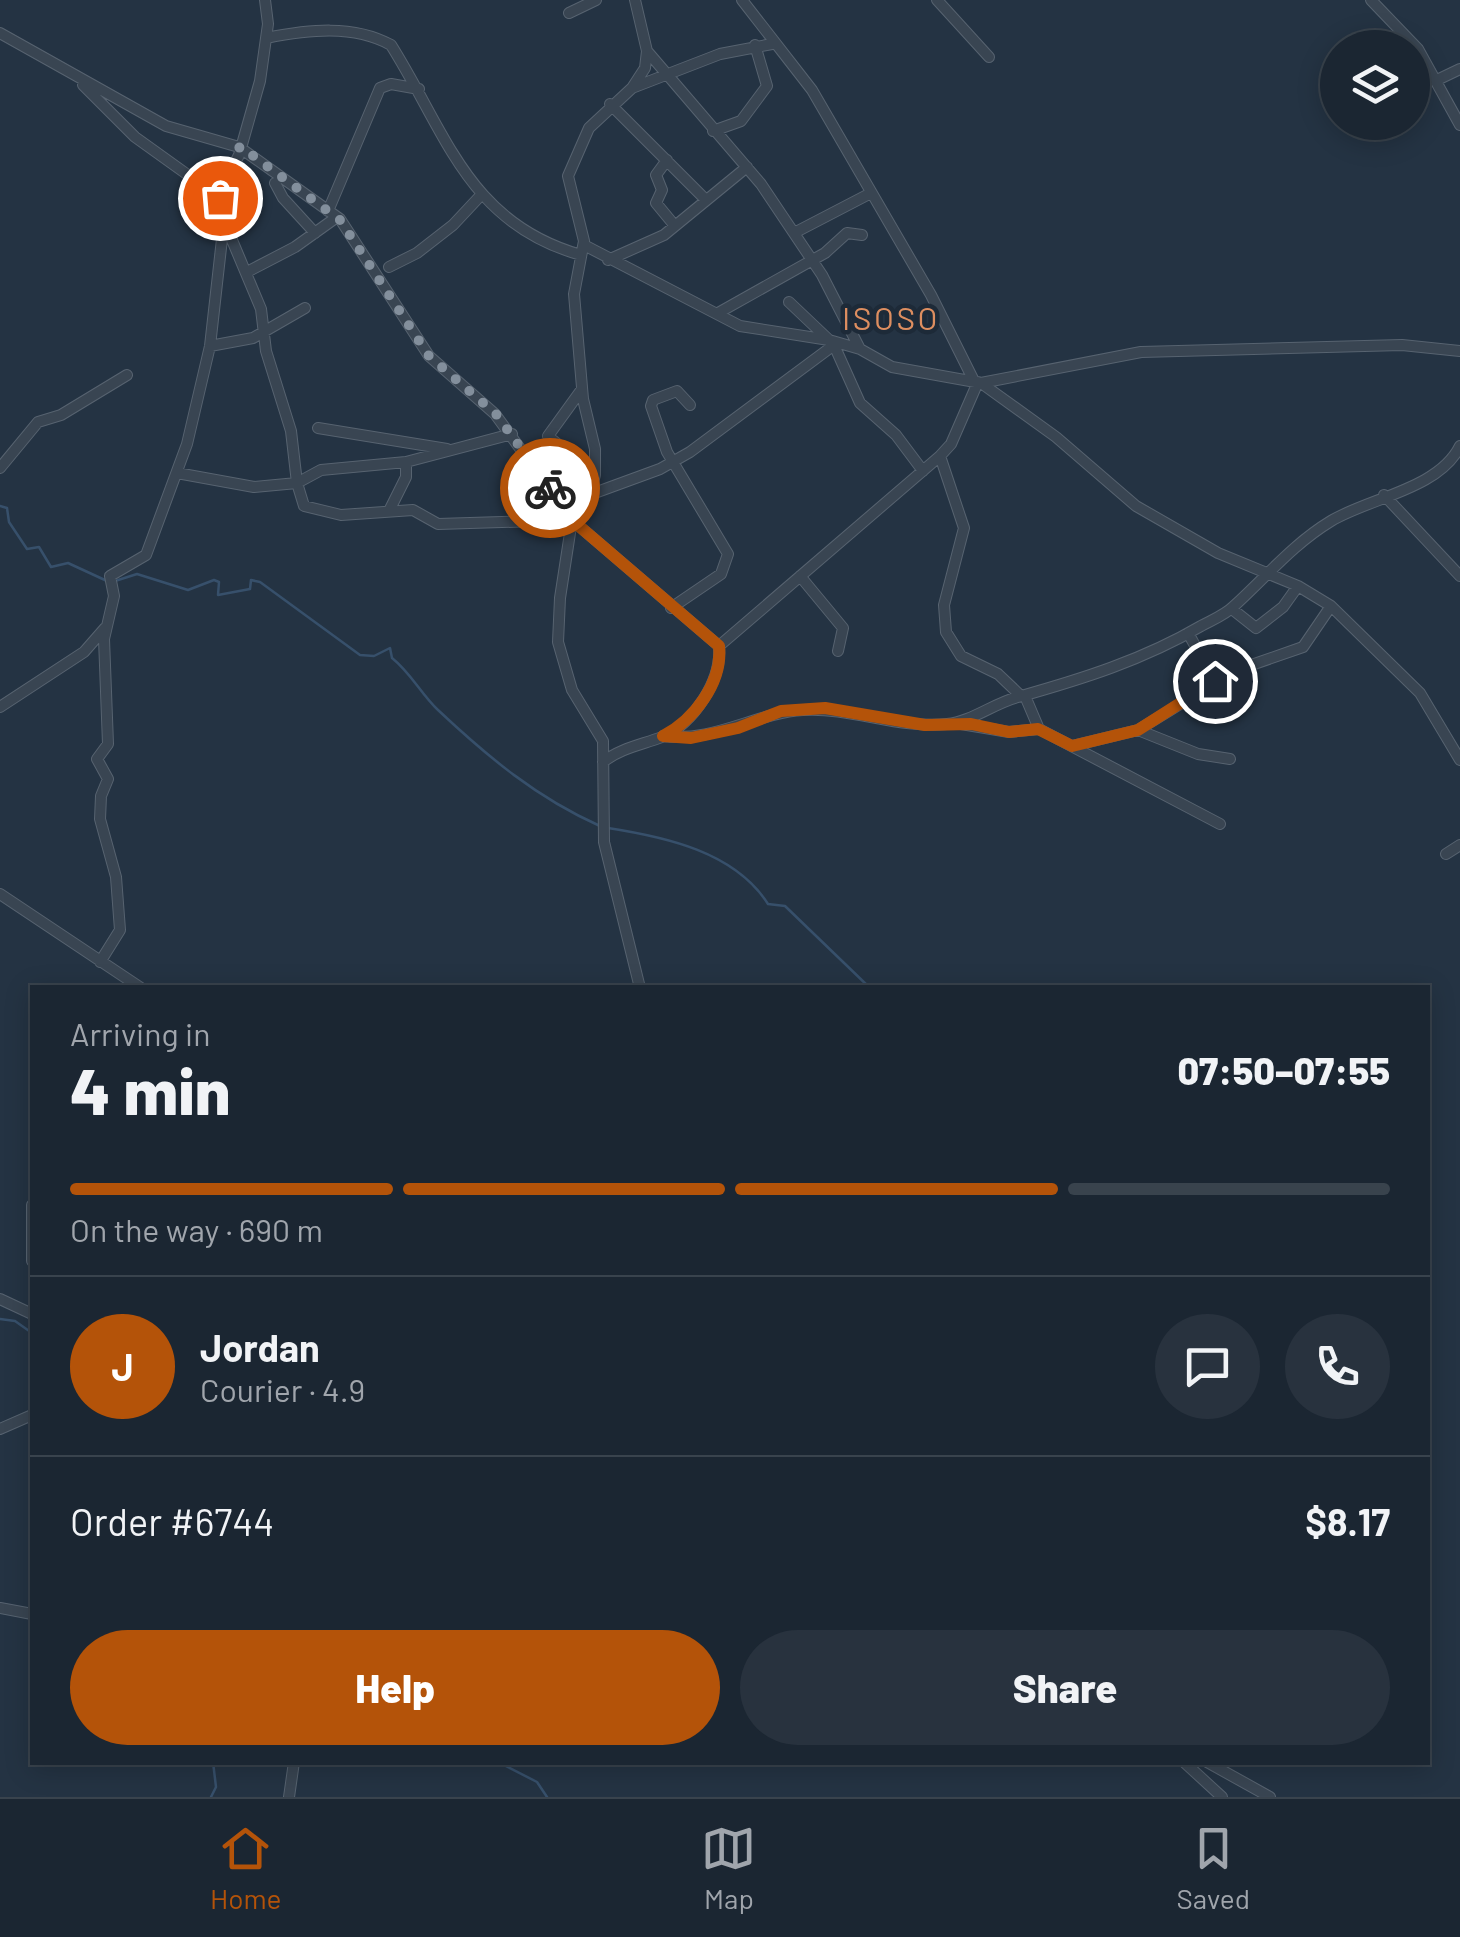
<!DOCTYPE html>
<meta charset="utf-8">
<style>
:root{--surface:#1b2632;--page:#28323e;--text:#f1f3f6;--muted:#a0a5ac;--line:#39434d;--accent:#b45309}
body{margin:0;font-family:Barlow,sans-serif;background:var(--page);color:var(--text);height:100vh;display:flex;flex-direction:column;font-size:38px;white-space:nowrap}
*{box-sizing:border-box;margin:0}
p{font-size:32px;color:var(--muted)}
.icon{flex:none;width:55px;height:55px;fill:none;stroke:currentColor;stroke-width:2;stroke-linecap:round;stroke-linejoin:round}
.map{position:relative;flex:1;overflow:hidden}
.sheet{position:absolute;left:30px;top:985px;width:1400px;height:780px;display:flex;flex-direction:column;background:var(--surface);border-radius:0px;box-shadow:0 5px 25px #0003,0 0 0 2px var(--line)}
.sheet>*{flex:none}
.tools{position:absolute;left:1320px;top:30px;display:grid;gap:20px}
.tools a{display:grid;place-items:center;width:110px;height:110px;border-radius:50%;background:var(--surface);box-shadow:0 5px 25px #0003,0 0 0 2px var(--line);font-size:50px}
.pin{position:absolute;display:grid;place-items:center;width:85px;height:85px;color:#fff;margin:-42px;border:5px solid #fff;border-radius:50%;box-shadow:0 2px 10px #0007}
.courier{position:absolute;display:grid;place-items:center;width:100px;height:100px;margin:-50px;border:8px solid #b45309;border-radius:50%;background:#fff;color:#222;box-shadow:0 2px 12px #0007}
.headline em{font-style:normal;font-weight:800}
.headline div{display:flex;flex-direction:column-reverse}
.headline{display:flex;align-items:center;justify-content:space-between;height:170px;padding:0 40px}
h1{font-size:65px;font-weight:800;line-height:75px}
.bar{display:grid;grid-template-columns:repeat(4,1fr);gap:15px 10px;align-content:center;height:120px;padding:0 40px}
.bar i{height:12px;border-radius:8px;background:var(--line)}
.bar .active{background:var(--accent)}
.bar p{grid-column:span 4}
.line{display:flex;align-items:center;gap:25px;padding:0 40px;border-top:2px solid var(--line)}
.line div{flex:1}
.round{display:grid;place-items:center;flex:none;width:105px;height:105px;border-radius:52px;background:var(--page)}
.cta{display:flex;gap:20px;margin-top:auto;padding:20px 40px}
.cta a{flex:1;height:115px;border-radius:60px;background:var(--accent);color:#fff;font-size:40px;font-weight:800;line-height:115px;text-align:center}
.cta a+a{background:var(--page);color:var(--text)}
.menu{display:flex;justify-content:space-around;align-items:center;height:140px;border-top:2px solid var(--line);background:var(--surface);font-size:28px;color:var(--muted)}
.menu a{display:grid;justify-items:center;gap:5px}
.menu .active{color:var(--accent)}
.map>svg:first-child{display:block}
.lines{fill:none;stroke-linecap:round;stroke-linejoin:round}
.stream{stroke:#37506b;stroke-width:2.5}
.minor-casing{stroke:#576370;stroke-width:12}
.minor{stroke:#394552;stroke-width:10}
.done{stroke:#838f9c;stroke-width:10;stroke-dasharray:0 18}
.route{stroke:#b45309;stroke-width:12}
.labels{text-anchor:middle;dominant-baseline:central;stroke-width:9;stroke-linejoin:round;paint-order:stroke}
.quarter-label{font-size:32px;letter-spacing:2.5px;fill:#dd8e60;stroke:#1d2a38}
</style>
<div class="map">
<svg width="1460" height="1797" viewBox="0 0 1460 1797">
<rect width="100%" height="100%" fill="#243343"/>
<g class="lines">
<path class="stream" d="M0,506L7,508L9,522L27,549L39,547L51,567L68,563L107,581
M115,581L137,574L188,590L214,580L219,582L218,595L250,589L251,580L260,582L360,655L374,656L390,648L392,658C411,673 421,694 438,710C488,757 537,798 600,826
M608,828C666,837 735,852 768,904L785,906L870,988
M0,1319L15,1321L32,1333
M498,1762L537,1782L547,1797
M211,1797L216,1787L213,1762"/>
<g class="minor-casing">
<path id="minor" d="M635,0L647,51L761,184L822,275L860,349
M742,0L812,90L931,295L974,381
M937,0L989,57
M1371,0L1418,49L1460,125
M569,13L596,0
M0,33L166,126L239,147L340,219L429,356L495,414L572,520L719,646L940,456L951,444L978,382
M266,38C308,30 353,24 391,45C447,134 468,223 581,255
M1437,80L1460,69
M83,85L135,137L220,198
M632,88L720,54L772,44
M610,104L705,199
M713,131L741,121L767,86L755,45
M667,160L656,175L662,190L656,203L675,226
M275,183L283,198L315,233
M328,211L380,88L391,84L419,89
M224,221L261,309L266,351L291,431L297,483L304,506L341,515L413,510L438,524L572,520
M794,233L871,193
M584,245L740,326L829,340L860,349L892,367L981,383L1056,437L1136,506L1218,553L1298,586L1331,606L1420,693L1460,760
M608,260L664,235L747,167
M389,267L417,253L453,225L482,194
M247,272L295,247L337,217
M789,302L828,339
M718,313L825,253L847,233L862,235
M210,346L253,338L305,308
M981,383L1141,352L1402,345L1460,351
M582,389L548,436L595,475
M318,428L447,449
M940,456L964,528L944,605L946,632L961,656L998,674L1021,696
M0,468L38,422L61,415L127,375
M177,473L254,487L297,483L321,470L406,462L512,434
M589,495L595,475V449L583,399L574,294L584,241L568,176L589,128L632,88L645,68L647,51
M1384,495L1460,576
M389,511L406,477V462
M800,576L843,628L838,651
M671,608L721,574L728,554L667,452L651,406L653,400L677,391L690,405
M1232,609L1256,628L1283,607L1298,586
M1188,633L1215,681
M1025,696L1039,729L1220,824
M0,707L84,652L105,628
M961,724L1009,732L1039,729
M1138,730L1198,754L1230,759
M663,736C714,743 755,713 803,710C852,707 898,729 947,724C971,722 994,703 1018,697C1082,679 1143,660 1201,626C1212,620 1225,615 1234,606C1266,577 1293,544 1331,521C1369,498 1439,489 1460,446
M1072,746L1138,730L1234,671L1303,647L1331,606
M603,762C621,748 641,745 662,737C694,723 722,680 719,646
M1446,854L1460,845
M0,894L141,988
M100,962L120,930L116,877L100,819L101,796L108,779L97,759L108,744L104,639L114,596L110,576L146,555L187,444L210,346L224,221L221,191L239,155L260,81L268,24L265,0
M640,988L604,842L603,741L572,690L558,642L560,598L572,520L589,495L660,469L690,452L834,345L860,403L896,435L923,471
M32,1205V1261
M0,1299L32,1314
M0,1429L32,1415
M0,1608L32,1614
M1184,1762L1222,1797
M1207,1762L1270,1797
M289,1797L294,1762"/>
</g>
<use href="#minor" class="minor"/>
</g>
<g class="lines">
<path class="done" d="M220,198L240,146L340,220L429,356L496,414L550,488"/>
<path class="route" d="M550,488L572,520L719,646C723,682 694,720 663,736L691,738L738,728L781,711L825,708L925,725L971,724L1009,732L1038,729L1072,746L1138,730L1215,681"/>
</g>
<g class="labels">
<g class="quarter-label">
<text x="891" y="317">ISOSO</text>
</g>
</g>
</svg>
<div class="tools">
<a><svg class="icon" aria-label="layers" viewBox="0 0 24 24"><path d="M12 4l9 5-9 5-9-5zM3 14l9 5 9-5"/></svg></a>
</div>
<div class="pin" style="left:220px;top:198px;background:#ea580c"><svg class="icon" aria-label="bag" viewBox="0 0 24 24"><path d="M5 8h14l-1 12H6zM9 8a3 3 0 0 1 6 0"/></svg></div>
<div class="pin" style="left:1215px;top:681px;background:#1f2937"><svg class="icon" aria-label="home" viewBox="0 0 24 24"><path d="M3 11l9-7 9 7M6 9v11h12V9"/></svg></div>
<div class="courier" style="left:550px;top:488px"><svg class="icon" aria-label="bike" viewBox="0 0 24 24"><circle cx="6" cy="16" r="4"/><circle cx="18" cy="16" r="4"/><path d="M6 16l4-8h5l3 8M10 8l3 8H6M13 5h3"/></svg></div>
<section class="sheet">
<div class="headline"><div><h1>4 min</h1><p>Arriving in</p></div><em>07:50–07:55</em></div>
<div class="bar"><i class="active"></i><i class="active"></i><i class="active"></i><i></i><p>On the way · 690 m</p></div>
<div class="line" style="height:180px"><b class="round" style="background:var(--accent);color:#fff">J</b><div><b>Jordan</b><p>Courier · 4.9</p></div><a class="round"><svg class="icon" aria-label="chat" viewBox="0 0 24 24"><path d="M4 5h16v11H9l-5 4z"/></svg></a><a class="round"><svg class="icon" aria-label="phone" viewBox="0 0 24 24"><path d="M5 4h4l2 5-3 2q2 4 5 5l2-3 5 2v4C11 20 4 13 5 4z"/></svg></a></div>
<div class="line" style="height:130px"><div>Order #6744</div><b>$8.17</b></div>
<div class="cta"><a>Help</a><a>Share</a></div>
</section>
</div>
<nav class="menu">
<a class="active"><svg class="icon" aria-label="home" viewBox="0 0 24 24"><path d="M3 11l9-7 9 7M6 9v11h12V9"/></svg>Home</a>
<a><svg class="icon" aria-label="map" viewBox="0 0 24 24"><path d="M3 6l6-2 6 2 6-2v14l-6 2-6-2-6 2zM9 4v14M15 6v14"/></svg>Map</a>
<a><svg class="icon" aria-label="saved" viewBox="0 0 24 24"><path d="M7 4h10v16l-5-4-5 4z"/></svg>Saved</a>
</nav>
